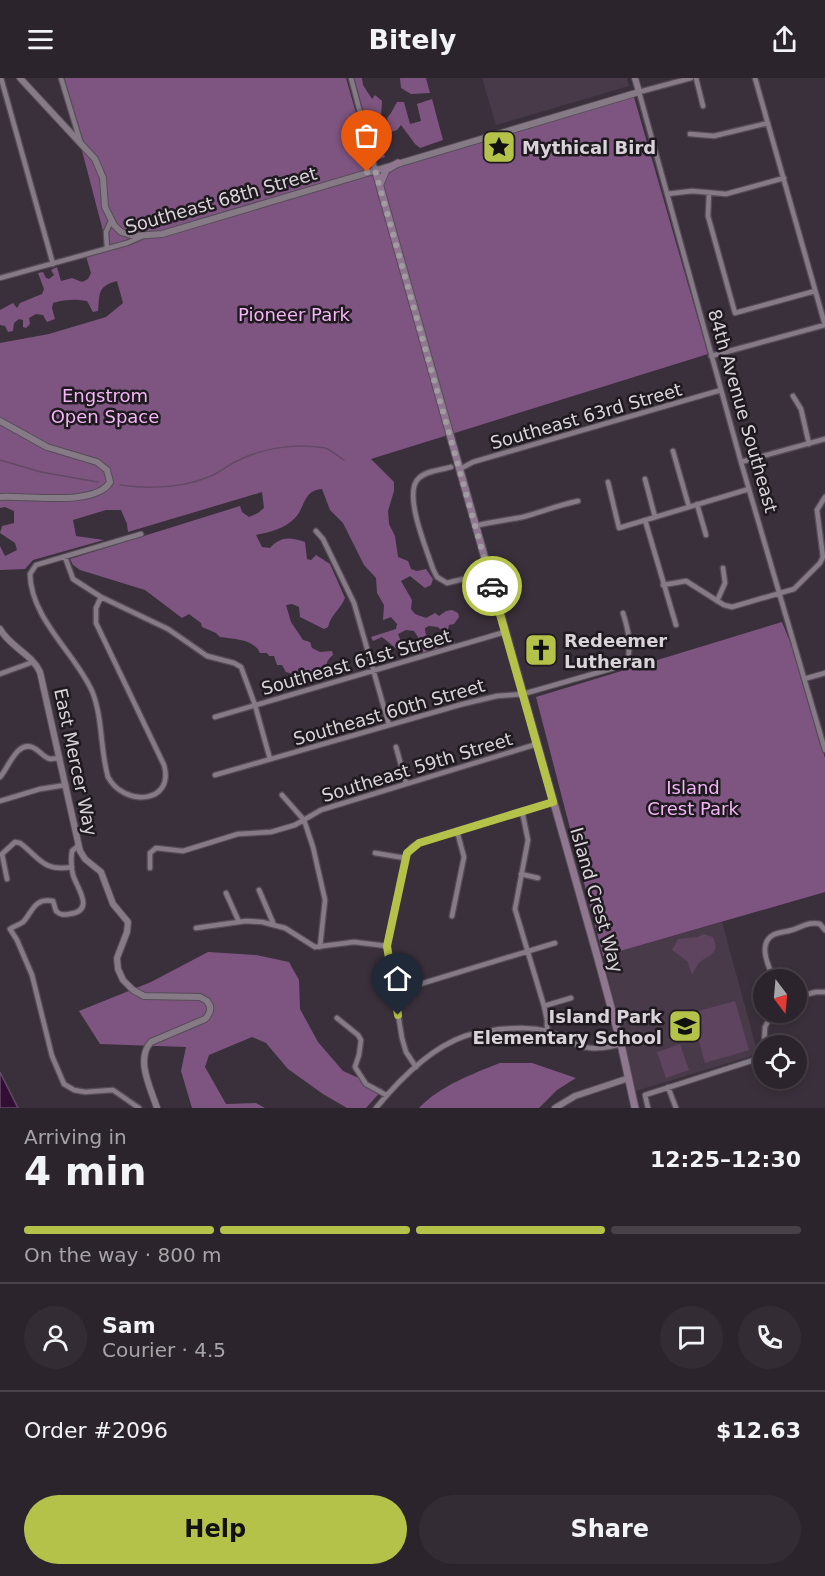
<!DOCTYPE html>
<meta charset="utf-8">
<style>
:root{--surface:#2c242c;--page:#342c34;--text:#f1f3f6;--muted:#a6a4a9;--line:#484148;--accent:#b5c249}
body{margin:0;font-family:"DejaVu Sans",sans-serif;background:var(--page);color:var(--text);height:100vh;display:flex;flex-direction:column;font-size:22px;white-space:nowrap}
*{box-sizing:border-box;margin:0}
p{font-size:20px;color:var(--muted)}
.icon{flex:none;width:33px;height:33px;fill:none;stroke:currentColor;stroke-width:2;stroke-linecap:round;stroke-linejoin:round}
.map{position:relative;height:1030px;overflow:hidden}
.drawer{display:flex;flex-direction:column;background:var(--surface);flex:1}
.drawer>*{flex:none}
.needle{width:39px;rotate:164deg}
.fabs{position:absolute;left:753px;top:891px;display:grid;gap:12px}
.fabs a{display:grid;place-items:center;width:54px;height:54px;border-radius:50%;background:var(--surface);box-shadow:0 3px 9px #0003,0 0 0 2px var(--line);font-size:30px}
.pin{position:absolute;display:grid;place-items:center;width:51px;height:51px;color:#fff;margin:-62px -26px;border-radius:50% 50% 50% 0;rotate:-45deg;box-shadow:0 0 6px #0007}
.pin .icon{rotate:45deg}
.courier{position:absolute;display:grid;place-items:center;width:60px;height:60px;margin:-30px;border:4px solid #b5c249;border-radius:50%;background:#fff;color:#222;box-shadow:0 2px 8px #0007}
.overview em{font-style:normal;font-weight:600}
.overview div{display:flex;flex-direction:column-reverse}
.overview{display:flex;align-items:center;justify-content:space-between;height:102px;padding:0 24px}
h1{font-size:39px;font-weight:600;line-height:45px}
.bar{display:grid;grid-template-columns:repeat(4,1fr);gap:9px 6px;align-content:center;height:72px;padding:0 24px}
.bar i{height:8px;border-radius:4px;background:var(--line)}
.bar .current{background:var(--accent)}
.bar p{grid-column:span 4}
.line{display:flex;align-items:center;gap:15px;padding:0 24px;border-top:2px solid var(--line)}
.line div{flex:1}
.round{display:grid;place-items:center;flex:none;width:63px;height:63px;border-radius:32px;background:var(--page)}
.button{display:flex;gap:12px;margin-top:auto;padding:12px 24px}
.button a{flex:1;height:69px;border-radius:36px;background:var(--accent);color:#111;font-size:24px;font-weight:600;line-height:69px;text-align:center}
.button a+a{background:var(--page);color:var(--text)}
header{display:flex;justify-content:space-between;align-items:center;height:78px;padding:0 24px;background:var(--surface);font-size:27px;font-weight:600}
.map>svg:first-child{display:block}
.built{fill:#483a49}
.green{fill:#5e445f}
.forest{fill:#7e5581}
.water{fill:#320e35;stroke:#644966;stroke-width:1.5}
.lines{fill:none;stroke-linecap:round;stroke-linejoin:round}
.stream{stroke:#644966;stroke-width:1.5}
.minor-casing{stroke:#554d56;stroke-width:7}
.tertiary-casing{stroke:#554d56;stroke-width:8}
.secondary-casing{stroke:#554d56;stroke-width:9}
.minor{stroke:#857a86;stroke-width:4.5}
.tertiary{stroke:#857a86;stroke-width:6}
.secondary{stroke:#8f7790;stroke-width:7}
.done{stroke:#a29ba2;stroke-width:6;stroke-dasharray:0 10.8}
.route{stroke:#b5c249;stroke-width:8}
.labels{text-anchor:middle;dominant-baseline:central;stroke-width:5;stroke-linejoin:round;paint-order:stroke}
.poi-label{font-size:18px;font-weight:bold;fill:#dad4da;stroke:#1f1a1f;text-anchor:start}
.street-label{font-size:18px;fill:#dad4da;stroke:#1f1a1f}
.park-label{font-size:18px;fill:#f5b6f8;stroke:#1f1a1f}
</style>
<header><svg class="icon" aria-label="menu" viewBox="0 0 24 24"><path d="M4 6h16M4 12h16M4 18h16"/></svg>Bitely<svg class="icon" aria-label="share" viewBox="0 0 24 24"><path d="M12 15V3M7 8l5-5 5 5M5 13v7h14v-7"/></svg></header>
<div class="map">
<svg width="825" height="1030" viewBox="0 0 825 1030">
<rect width="100%" height="100%" fill="#3a303b"/>
<path class="built" d="M482,0H627L629,8L496,47Z
M722,844L758,976L636,1013L603,878Z"/>
<path class="green" d="M703,856L713,859C721,877 708,876 699,885C696,888 694,894 692,897L688,884L672,872L678,861L698,859Z
M735,923L749,972L705,985L691,935Z
M680,966L689,992L666,1000L657,974Z"/>
<path class="forest" d="M63,0H346L373,95L634,19L708,276L371,381L394,404V413L388,433L389,446L395,458L398,479L408,483L411,491L417,493L426,491L433,501L431,507L425,510L410,498L401,503L412,522L411,531L415,536L426,540L435,535L439,538L446,533L452,532L458,535L459,539L454,546L449,547C447,553 449,560 455,564L454,567L448,568L446,557L438,549L429,548L425,550C425,562 433,560 439,566L441,570L419,576L418,559L414,553L406,552L398,556L401,564L398,572L382,559L373,563L371,559L396,551L397,546L391,539L383,542L384,527L377,515L376,500L364,487L343,445L330,432L322,411C303,412 305,430 295,440C284,451 270,454 256,457L262,469L270,470C281,458 290,459 305,464L307,481L311,482L316,477L330,486L345,520C341,531 331,536 328,549L324,551L300,539L299,529L292,526L286,527L291,544L303,562L310,564L312,570L320,574L332,573L333,577C324,584 326,591 328,600L286,612L284,609L297,602L293,596L286,594L282,587H277L274,578H269L267,575H260C254,561 234,561 220,559L216,555L202,549L201,545L189,536L182,540L145,512L80,492L73,487L70,481L240,428L242,434L249,439L258,435L264,430L262,414L128,454L127,446L121,432H106L73,442L76,458L104,462L33,482L25,491L0,492V468L5,478L17,472L15,465L0,455L2,448L14,445V433L5,429L0,430V265L49,256L106,239L123,225L117,203C97,208 100,216 98,233L93,234L87,223C75,221 66,221 53,225L52,230L55,241L47,244L43,237L36,236L29,240L30,246L26,250L23,249V242L19,241L14,245L13,253L8,254L5,248L0,247V232L13,225L17,230L20,225L42,216L44,211L38,195L43,194L46,200L49,201L54,197L51,192L57,189L61,203L72,200L82,204L88,201L91,195L86,178L108,172Z
M354,0H362L363,7L372,21L375,17L382,23L381,38L377,41L380,50L389,49L387,40L391,35L397,24H404L410,46L421,43L417,26L432,21L443,62L420,70L415,66L401,47L397,52L379,58L385,79L377,82Z
M400,0H426L430,15L411,16L401,10Z
M782,544L792,569L825,680V814L603,878L536,619Z
M208,874L256,877L289,884L299,902L300,931L318,964L343,993L383,1011L366,1030H347L323,1016L288,991L266,965L252,959L209,977L205,989L226,1026L256,1025L265,1030H192L181,993L186,969L100,966L79,933L151,904Z
M500,985H532L576,1000L557,1012L539,1030H419C440,1008 472,996 500,985Z"/>
<path class="water" d="M0,994L18,1030H0Z"/>
<g class="lines">
<path class="stream" d="M0,382L41,394L98,404
M120,407C149,411 183,410 211,398C219,395 227,388 235,384C261,370 295,365 325,370C331,372 338,378 344,382"/>
<g class="minor-casing">
<path id="minor" d="M1,0L53,186
M61,0L81,66
M351,0L375,91
M691,0L639,14L741,384L825,672
M696,0L703,28
M755,0L825,247
M690,56L714,58L768,45
M709,115L708,138L735,235L815,213
M667,116L692,113L726,116L784,100
M107,170L106,154L111,143
M0,200L127,165L141,159
M711,278L825,247
M793,318L801,331L809,366
M673,373L689,429
M741,384L825,361
M451,389C441,392 426,393 419,400C402,414 427,472 433,491L437,499L447,505L488,495
M460,391L473,384L721,312
M645,401L655,439
M608,404L619,450L749,411
M697,426L706,457
M645,442L676,547
M475,448C491,444 507,442 523,439C541,434 559,427 578,423
M316,453L323,461L354,525L389,647
M65,479L73,501L101,519L96,530V545L164,687C175,726 124,729 108,699C100,671 103,640 92,613C75,575 31,541 30,496L36,487L141,456
M663,507L686,503L724,527L732,529L794,511L820,485L823,479L817,432L825,419
M101,519L168,551L207,578L234,585L241,589L255,627L270,681
M717,523L725,505L723,490
M0,596L33,584
M804,601L825,595
M215,639L505,554
M396,669L406,705
M215,697L463,626L497,618L523,616L621,588L627,584C632,567 628,551 623,535
M0,699C8,691 17,661 34,670C40,673 43,679 50,681L60,680
M282,717L304,742L313,769L325,822L320,869
M0,723L40,711L66,707
M522,733L528,762L515,831L544,928L547,942V953
M78,768L72,773C71,780 71,789 73,797C77,810 96,833 69,836C63,837 60,837 56,833L53,823C33,820 33,834 23,844C19,847 14,848 10,851L17,862L32,897L52,978L64,1006L74,1012L85,1014L113,1012L139,1030
M375,775L405,780L412,769L419,765L553,724
M405,780L387,868L402,960L406,974L416,989
M150,790V775L156,770L183,773L238,756L271,754L295,747L321,732L537,666
M521,796L538,800
M7,801L2,776L15,764L20,765C40,780 43,794 72,789
M259,812L274,847
M226,815L239,844
M452,838L464,779L457,753
M196,850L246,843L262,844L285,850L315,869L354,864L387,868
M774,902C769,889 757,866 773,857C779,854 786,854 792,852C802,849 809,843 820,846L825,852
M394,914L555,865
M796,919L816,914H825
M544,928L571,920
M337,940L358,957L361,962L359,977L355,989L366,1006L386,1017
M764,968L765,949L773,934
M668,1009L676,1030
M376,1030C399,1002 430,970 465,958C476,954 489,953 501,951C516,950 531,949 547,953C558,956 566,962 576,966C590,973 606,970 621,966
M648,1030L645,1017L757,981L764,971"/>
</g>
<g class="tertiary-casing">
<path id="tertiary" d="M20,0L95,81L103,100L105,129L114,147L121,154L134,158L162,156L639,14L635,0
M0,343L47,369L97,384L107,392L110,404C96,429 26,417 0,419
M0,551C10,569 32,576 40,594L80,773L85,781L101,794L113,826L128,844L127,854L117,880L118,891L123,902L133,912L144,918L200,919L207,923C212,929 211,935 205,941L151,964C135,981 151,1011 157,1030
M555,1030L575,1018L629,1000"/>
</g>
<g class="secondary-casing">
<path id="secondary" d="M375,91L598,881L621,966L635,1030
M380,106L386,92L398,85"/>
</g>
<use href="#minor" class="minor"/>
<use href="#tertiary" class="tertiary"/>
<use href="#secondary" class="secondary"/>
</g>
<g class="lines">
<path class="done" d="M367,94L375,92L492,508"/>
<path class="route" d="M398,937L387,868L407,775L419,765L553,724L492,508"/>
</g>
<defs>
<g id="sight-square" transform="scale(1.725)"><rect x="-9" y="-9" width="18" height="18" rx="4" fill="#b5c249" stroke="#1f1a1f"/><path d="M0-6L1.8-2.2L6-1.7L2.9 1.2L3.7 5.4L0 3.3L-3.7 5.4L-2.9 1.2L-6-1.7L-1.8-2.2Z" fill="#111"/></g>
<g id="church-square" transform="scale(1.725)"><rect x="-9" y="-9" width="18" height="18" rx="4" fill="#b5c249" stroke="#1f1a1f"/><path d="M-1.2-6h2.4v3.5h3.3v2.4h-3.3V6h-2.4V-.1h-3.3v-2.4h3.3Z" fill="#111"/></g>
<g id="school-square" transform="scale(1.725)"><rect x="-9" y="-9" width="18" height="18" rx="4" fill="#b5c249" stroke="#1f1a1f"/><path d="M0-5L7-2L0 1L-7-2ZM-4 1L0 2.5L4 1V4Q0 6-4 4Z" fill="#111"/></g>
</defs>
<g fill-rule="evenodd">
<use href="#sight-square" x="499" y="69"/>
<use href="#church-square" x="541" y="572"/>
<use href="#school-square" x="685" y="948"/>
</g>
<g class="labels">
<g class="poi-label">
<text x="522" y="69">Mythical Bird</text>
<text x="564" y="562">Redeemer<tspan x="564" dy="21">Lutheran</tspan></text>
<text x="662" y="938" text-anchor="end">Island Park<tspan x="662" dy="21">Elementary School</tspan></text>
</g>
<g class="street-label">
<text transform="translate(221 122) rotate(-16)">Southeast 68th Street</text>
<text transform="translate(743 333) rotate(74)">84th Avenue Southeast</text>
<text transform="translate(586 338) rotate(-16)">Southeast 63rd Street</text>
<text transform="translate(356 584) rotate(-16)">Southeast 61st Street</text>
<text transform="translate(389 634) rotate(-16)">Southeast 60th Street</text>
<text transform="translate(76 684) rotate(78)">East Mercer Way</text>
<text transform="translate(417 689) rotate(-17)">Southeast 59th Street</text>
<text transform="translate(597 822) rotate(74)">Island Crest Way</text>
</g>
<g class="park-label">
<text x="294" y="236">Pioneer Park</text>
<text x="105" y="317">Engstrom<tspan x="105" dy="21">Open Space</tspan></text>
<text x="693" y="709">Island<tspan x="693" dy="21">Crest Park</tspan></text>
</g>
</g>
</svg>
<div class="fabs">
<a><svg class="needle" viewBox="-14 -14 28 28"><path d="M0-13l5 13h-10z" fill="#e53935"/><path d="M0 13l5-13h-10z" fill="#a6a4a9"/></svg></a>
<a><svg class="icon" aria-label="locate" viewBox="0 0 24 24"><circle cx="12" cy="12" r="6"/><path d="M12 2v4M12 18v4M2 12h4M18 12h4"/></svg></a>
</div>
<div class="pin" style="left:367px;top:94px;background:#ea580c"><svg class="icon" aria-label="bag" viewBox="0 0 24 24"><path d="M5 8h14l-1 12H6zM9 8a3 3 0 0 1 6 0"/></svg></div>
<div class="pin" style="left:398px;top:937px;background:#1f2937"><svg class="icon" aria-label="home" viewBox="0 0 24 24"><path d="M3 11l9-7 9 7M6 9v11h12V9"/></svg></div>
<div class="courier" style="left:492px;top:508px"><svg class="icon" aria-label="car" viewBox="0 0 24 24"><path d="M5 17H2v-5l4-1 3-4h7l3 4 3 1v5h-3M9 17h6M6 11h13"/><circle cx="7" cy="17" r="2"/><circle cx="17" cy="17" r="2"/></svg></div>
</div>
<section class="drawer">
<div class="overview"><div><h1>4 min</h1><p>Arriving in</p></div><em>12:25–12:30</em></div>
<div class="bar"><i class="current"></i><i class="current"></i><i class="current"></i><i></i><p>On the way · 800 m</p></div>
<div class="line" style="height:108px"><a class="round"><svg class="icon" aria-label="person" viewBox="0 0 24 24"><circle cx="12" cy="8" r="4"/><path d="M4 21q1-7 8-7t8 7"/></svg></a><div><b>Sam</b><p>Courier · 4.5</p></div><a class="round"><svg class="icon" aria-label="chat" viewBox="0 0 24 24"><path d="M4 5h16v11H9l-5 4z"/></svg></a><a class="round"><svg class="icon" aria-label="phone" viewBox="0 0 24 24"><path d="M5 4h4l2 5-3 2q2 4 5 5l2-3 5 2v4C11 20 4 13 5 4z"/></svg></a></div>
<div class="line" style="height:78px"><div>Order #2096</div><b>$12.63</b></div>
<div class="button"><a>Help</a><a>Share</a></div>
</section>
